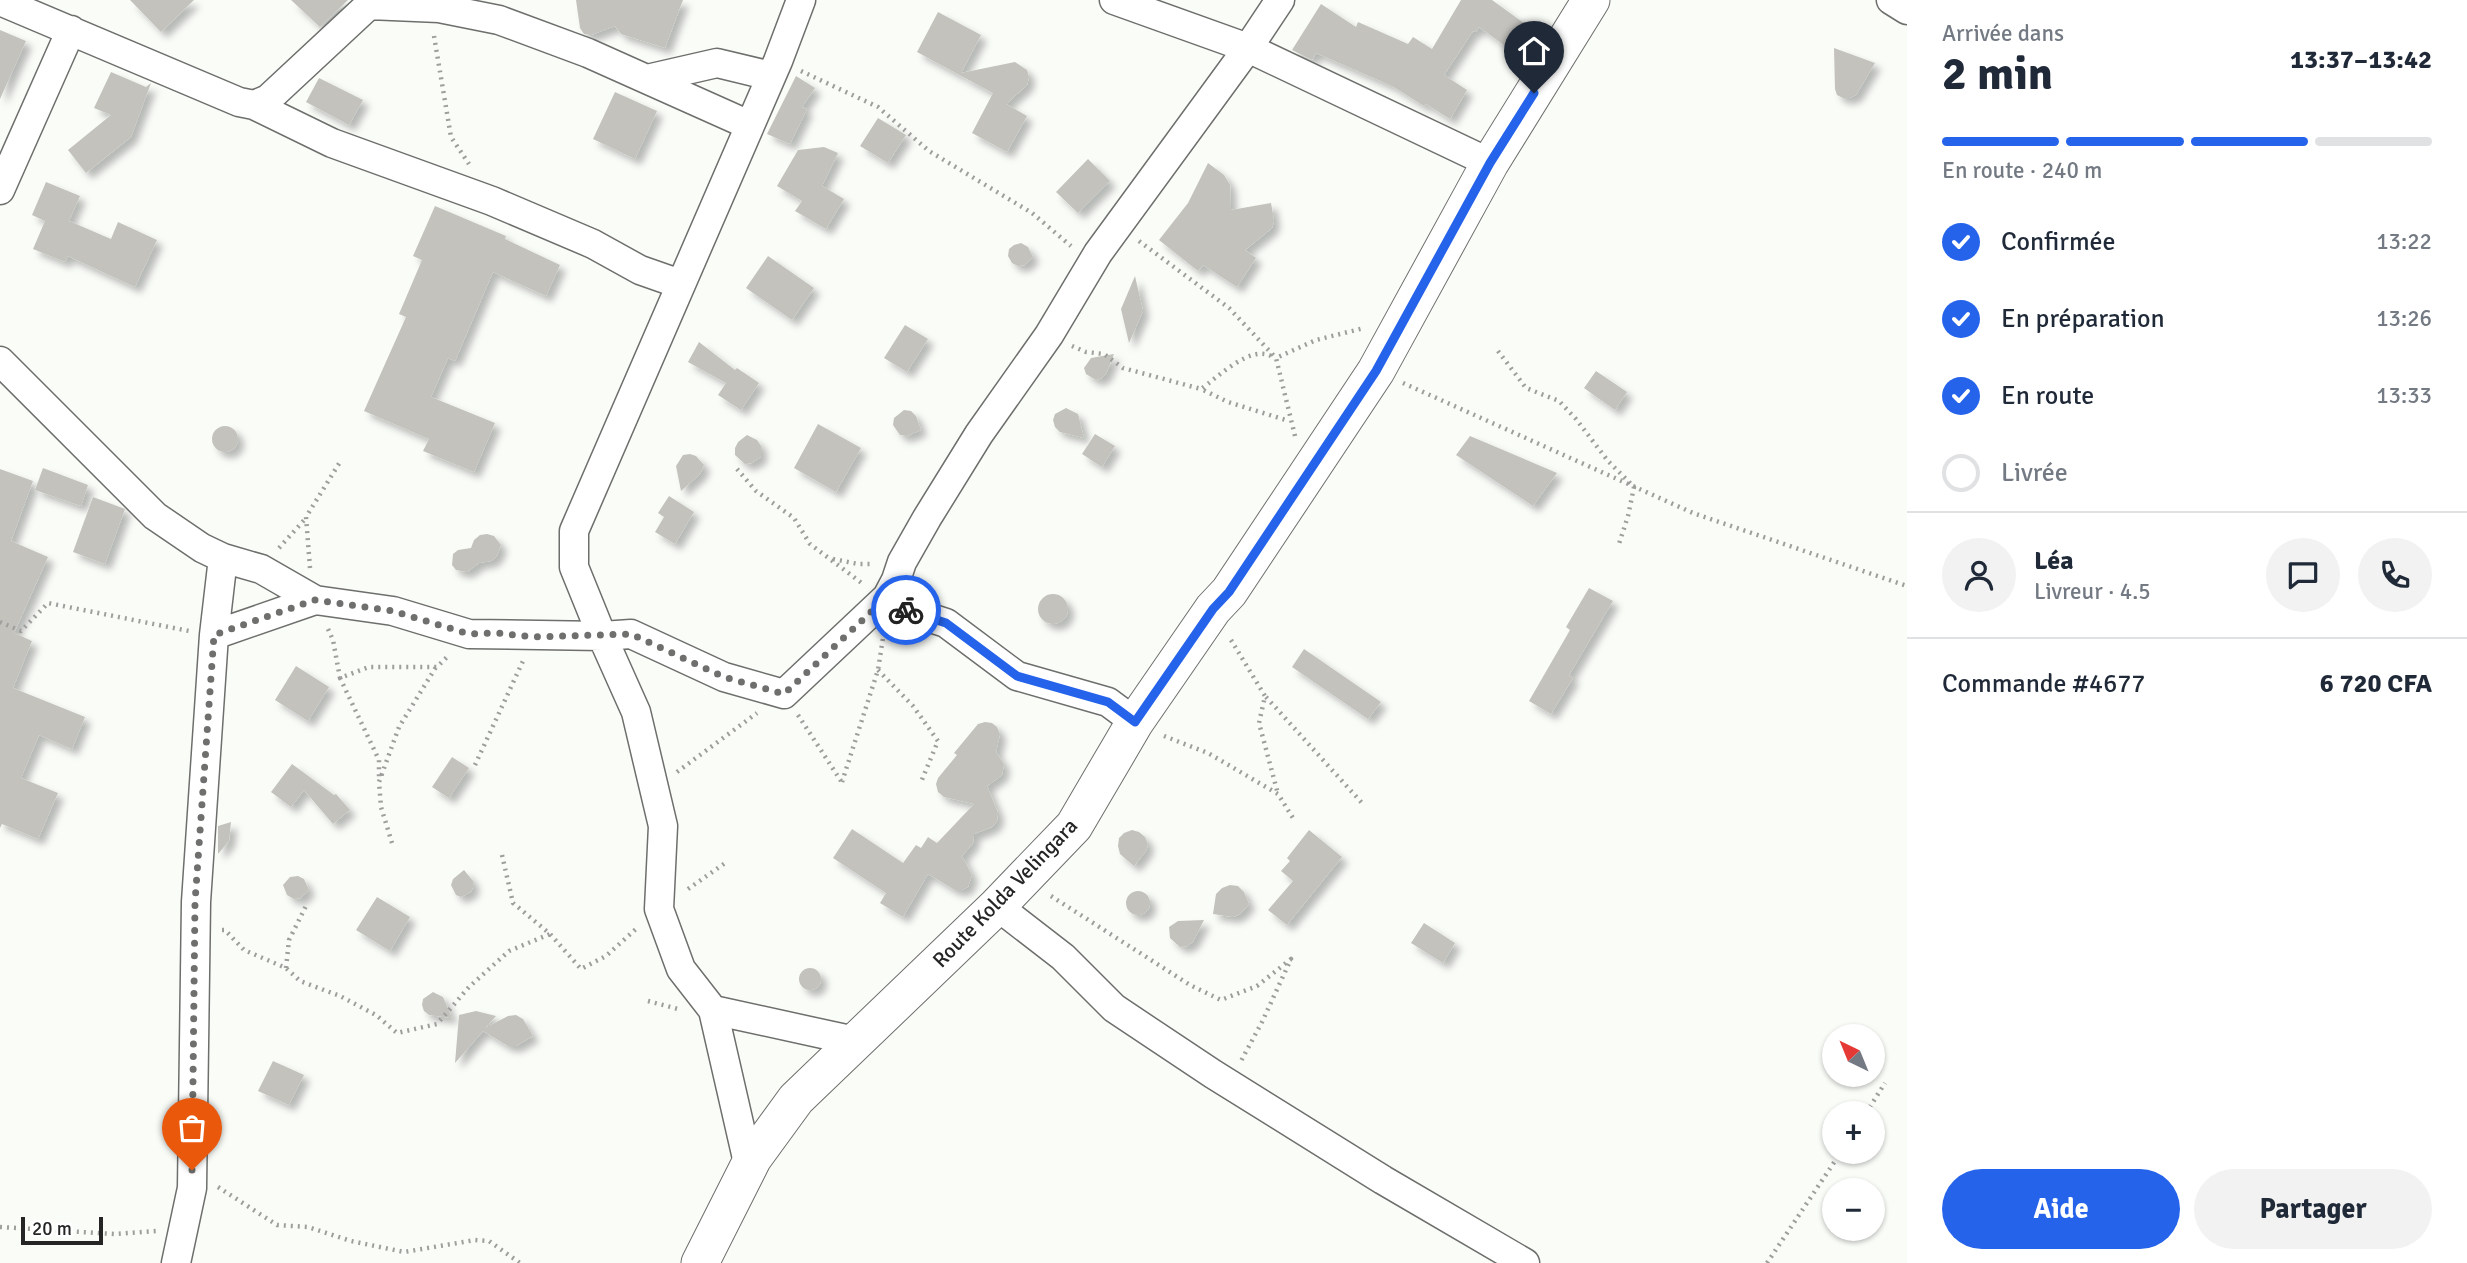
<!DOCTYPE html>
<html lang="fr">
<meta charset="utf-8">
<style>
:root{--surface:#fff;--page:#f2f2f3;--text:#1f2937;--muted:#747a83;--line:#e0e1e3;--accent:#2563eb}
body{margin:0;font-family:Signika,sans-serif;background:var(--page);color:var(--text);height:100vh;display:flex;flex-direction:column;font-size:26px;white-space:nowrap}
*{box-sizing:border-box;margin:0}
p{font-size:23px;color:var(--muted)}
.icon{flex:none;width:38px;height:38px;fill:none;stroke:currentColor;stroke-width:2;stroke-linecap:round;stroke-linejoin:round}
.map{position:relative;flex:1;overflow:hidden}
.drawer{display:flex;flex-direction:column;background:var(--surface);width:560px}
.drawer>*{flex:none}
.needle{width:46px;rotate:317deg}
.controls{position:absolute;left:1822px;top:1024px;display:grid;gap:14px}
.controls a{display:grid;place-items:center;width:63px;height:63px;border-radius:50%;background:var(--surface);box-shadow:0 2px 5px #0004;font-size:35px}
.scale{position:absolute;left:21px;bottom:18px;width:82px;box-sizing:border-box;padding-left:7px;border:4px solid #242524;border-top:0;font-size:19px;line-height:24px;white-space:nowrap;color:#242524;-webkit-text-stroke:5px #fff;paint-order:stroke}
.pin{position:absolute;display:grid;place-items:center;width:60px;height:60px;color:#fff;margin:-72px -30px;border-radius:50% 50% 50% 0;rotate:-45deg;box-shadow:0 0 7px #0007}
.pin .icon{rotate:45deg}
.courier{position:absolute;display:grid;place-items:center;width:70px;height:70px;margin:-35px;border:5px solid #2563eb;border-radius:50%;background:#fff;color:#222;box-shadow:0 2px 9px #0007}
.summary em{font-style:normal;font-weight:700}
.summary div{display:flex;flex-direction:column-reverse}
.summary{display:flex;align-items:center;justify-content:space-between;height:119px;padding:0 35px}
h1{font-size:46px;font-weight:700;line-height:52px}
.bar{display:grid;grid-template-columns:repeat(4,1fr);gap:10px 7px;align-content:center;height:84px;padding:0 35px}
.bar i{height:9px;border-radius:5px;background:var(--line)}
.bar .current{background:var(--accent)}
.bar p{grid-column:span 4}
.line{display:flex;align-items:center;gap:18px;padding:0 35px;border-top:2px solid var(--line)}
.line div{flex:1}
.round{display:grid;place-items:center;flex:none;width:74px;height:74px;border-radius:37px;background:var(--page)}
ol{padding:0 35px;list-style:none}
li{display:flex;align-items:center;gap:21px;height:77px}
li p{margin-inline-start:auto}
li .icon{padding:7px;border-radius:50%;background:var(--accent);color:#fff;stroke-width:4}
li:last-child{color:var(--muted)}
li i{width:38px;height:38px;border:4px solid var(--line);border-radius:50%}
.primary-button{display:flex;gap:14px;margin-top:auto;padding:14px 35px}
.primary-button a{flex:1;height:80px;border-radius:42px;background:var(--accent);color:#fff;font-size:28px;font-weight:700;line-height:80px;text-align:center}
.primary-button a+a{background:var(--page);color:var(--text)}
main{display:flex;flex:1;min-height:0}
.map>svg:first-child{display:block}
.building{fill:#c3c2bd;filter:url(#shadow)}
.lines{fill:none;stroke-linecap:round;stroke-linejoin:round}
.minor-casing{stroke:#6d6f6c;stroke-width:31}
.major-casing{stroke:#6d6f6c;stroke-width:39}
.path{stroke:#9e9f9c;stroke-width:4.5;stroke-dasharray:2 5;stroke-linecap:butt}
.minor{stroke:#fff;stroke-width:28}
.major{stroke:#fff;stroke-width:37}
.done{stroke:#6f706e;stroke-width:7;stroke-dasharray:0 12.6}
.route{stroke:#2563eb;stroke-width:9}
.labels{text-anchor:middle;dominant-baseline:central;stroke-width:6;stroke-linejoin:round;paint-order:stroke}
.street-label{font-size:21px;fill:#242524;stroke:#fff}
</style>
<main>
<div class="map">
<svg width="1907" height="1263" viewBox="0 0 1907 1263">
<defs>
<filter id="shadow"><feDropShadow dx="6" dy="6" stdDeviation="3.5" flood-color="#0004"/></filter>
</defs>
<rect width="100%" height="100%" fill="#fafcf8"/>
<path class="building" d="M130,0H194L161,32Z
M291,0H348L320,27Z
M576,0H683L665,48L621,34L615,26L591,35L584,34L580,28Z
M1461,0H1492L1539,34L1522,58L1479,27L1476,32L1473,31L1444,75L1467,90L1450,119L1426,104L1424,106L1392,86L1316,53L1312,60L1292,50L1321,4L1356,27L1358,22L1408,44L1413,37L1432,49Z
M938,12L981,35L961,73L1015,62L1027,70L1029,77L1027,85L1006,104L1027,116L1007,152L972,133L993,93L917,52Z
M0,30L26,41L0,99Z
M1834,48L1875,63L1856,95L1850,98H1843L1837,95L1835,89Z
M111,72L146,87L151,83L131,137L86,173L68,150L111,115L94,108Z
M796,76L815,88L802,107L807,109L790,144L767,134Z
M319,78L363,100L349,125L306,102Z
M615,92L657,111L635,159L593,139Z
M878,118L906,135L888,163L860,146Z
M824,147L838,153L822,186L844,199L826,229L795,211L802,201L777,186L798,150Z
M1088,159L1110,181L1078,213L1056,192Z
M1208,163L1224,175L1230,185L1231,210L1271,203L1274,221L1272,228L1245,250L1256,258L1237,287L1203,265L1198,271L1159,240L1188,203Z
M46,182L80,196L69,221L111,239L118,222L157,240L135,287L68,256L65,262L33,249L45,221L32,215Z
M435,206L506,236L505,239L560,265L546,296L493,272L455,361L448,358L431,397L495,423L474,472L423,451L429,439L364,411L406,317L399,314L422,260L413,256Z
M1021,243L1028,247L1033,257L1025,265L1018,266L1012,263L1008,256L1009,249L1014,245Z
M768,256L814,288L792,320L746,288Z
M1135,276L1143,311L1129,343L1121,309Z
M905,325L928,339L907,372L884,358Z
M699,342L735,370L737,368L759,383L741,410L718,395L726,383L688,362Z
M1114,354L1106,374L1102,378L1096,380L1086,374L1084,368L1091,358Z
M1596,371L1627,392L1615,410L1584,388Z
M1066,408L1078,414L1084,438L1060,432L1055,427L1053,420L1055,414Z
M904,410L911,411L916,416L921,430L907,436L900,435L893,425L894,418Z
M818,424L861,448L836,492L794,468Z
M212 439a13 13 0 1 1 26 0a13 13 0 1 1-26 0Z
M1095,434L1115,446L1102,467L1082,454Z
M747,435L757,440L761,446V457L752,463L745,464L735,455V448L738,442Z
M1470,436L1557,473L1533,506L1456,455Z
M690,454L696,456L704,465L700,474L681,491L676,466L683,455Z
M43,468L88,485L81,506L35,490Z
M0,469L33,481L11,541L48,557L14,633L32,641L13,688L85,717L72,749L39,735L21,778L58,793L38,839L2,824L0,828Z
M669,496L694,512L675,544L655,532L664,517L658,513Z
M93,497L125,509L105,564L73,552Z
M487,534L494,536L501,545L497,556L491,561L479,563L467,572L456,570L452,565L453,554L458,550L471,548L474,540L480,535Z
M1589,588L1613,601L1569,675L1573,678L1551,714L1529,701L1570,630L1566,627Z
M1038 609a15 15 0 1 1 30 0a15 15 0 1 1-30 0Z
M1304,649L1381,702L1368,719L1292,667Z
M296,666L329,687L308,721L275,700Z
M985,722L992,723L997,727L1000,734L996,752L1004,764L1002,775L987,786L998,813L997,821L992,827L974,834L973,843L962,856L972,875L968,887L962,890H955L928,874L903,917L880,903L886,893L833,858L852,829L903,863L916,845L921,848L928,837L937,843L974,804L944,797L938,792L936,784L938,778L957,755L954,753L978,724Z
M452,757L469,768L449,798L432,787Z
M292,764L334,795L336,794L350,810L333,824L304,790L291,807L271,792Z
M231,822L229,841L218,854V826Z
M1132,830L1139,832L1145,837L1148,844L1146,851L1134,866L1120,854L1118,846L1119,838L1124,833Z
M1309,830L1342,857L1287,925L1268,910L1293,881L1281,871L1290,861L1287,858Z
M464,870L473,881V887L471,892L461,897L456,895L451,885L453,879Z
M298,876L304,879L309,890L301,898L294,899L287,895L283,885L290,877Z
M1230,885L1238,886L1244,892L1249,904L1240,914L1233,917L1213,914L1216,894L1222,888Z
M1126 903a12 12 0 1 1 24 0a12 12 0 1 1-24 0Z
M377,897L410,917L390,951L356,930Z
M1204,920L1193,942L1187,946L1180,947L1170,938L1169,927L1178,921Z
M1424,923L1455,943L1443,963L1411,943Z
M799 979a11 11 0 1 1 22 0a11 11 0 1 1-22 0Z
M433,992L443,997L452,1018L429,1015L424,1011L422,1005L423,999Z
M476,1011L496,1016L485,1028L508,1016L516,1015L523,1019L533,1036L516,1046H508L483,1031L455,1063L459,1015Z
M273,1061L304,1075L289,1105L258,1091Z"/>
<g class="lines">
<g class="minor-casing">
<path id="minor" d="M801,0L778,61L574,531V567L602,636L631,634L724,677L784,694L887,597L896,580L902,562L927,518L979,434L1049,335L1098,253L1248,48L1280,0
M1114,0L1248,48L1490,163
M1891,0L1907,10
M0,1L239,102L254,105L268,99L369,5L439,8L499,20L588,53L749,125
M647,79L717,63L771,76
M254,105L332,143L492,201L593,244L640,270L680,284
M0,190L71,30
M0,361L155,516L202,548L223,558L261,569L315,600L393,611L469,634L602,636L636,712L663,826L659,909L681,969L713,1010L855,1041
M887,597L903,609L946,623L1017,676L1108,702L1135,722
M214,635L315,600
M997,906L1063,957L1114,1008L1213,1074L1383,1180L1525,1263
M713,1010L749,1167
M176,1263L192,1188L196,902L214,635L223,558"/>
</g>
<g class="major-casing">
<path id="major" d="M700,1263L753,1158L796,1099L997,906L1074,826L1135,722L1213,609L1229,592L1376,371L1490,163L1591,0"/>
</g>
<path class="path" d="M434,36L451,137L469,164
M801,71L878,107L929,151L1032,213L1071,246
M1139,241L1229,308L1276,358
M1072,346L1086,352L1104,354L1123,368L1201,389
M1498,351L1526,388L1559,401L1576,419L1608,461L1634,487L1628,516L1619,544
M1271,356C1250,345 1218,377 1201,389L1228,402L1289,421
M1403,383L1693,513L1907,586
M1295,436L1276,358L1316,340L1364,328
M737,469L756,491L794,518L810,544L863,584
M279,548L306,518
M833,559L858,564H872
M310,568L306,517L340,462
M0,622L21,631L48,603L189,631
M328,629L333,640L340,678L369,667H437L449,655
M1231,640L1265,696L1259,723L1278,794
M878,670L913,706L938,741L921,782
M340,678L379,760V778
M1266,697L1362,803
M798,715L841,781
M1164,736L1208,753L1278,794L1293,818
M475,765L523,661
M677,772L757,713
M842,782L878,670L883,638
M392,843L381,807L379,782L399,727L436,667
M502,855L513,903L550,934L581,969L606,956L637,928
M688,889L728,861
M1051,896L1190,985L1221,1000L1257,986L1291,959L1262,1022L1241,1061
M222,930H225L244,950L286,968L300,981L340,996L376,1015L397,1033L437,1024L469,987L509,951L550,934
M286,968L289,940L307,904
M648,1001L678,1009
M1866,1113L1885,1083
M218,1187L277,1225L308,1227L351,1241L404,1252L475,1240L489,1241L520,1263
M0,1227L114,1234L156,1231
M1767,1263L1841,1152"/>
<use href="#minor" class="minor"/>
<use href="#major" class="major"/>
</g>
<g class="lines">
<path class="done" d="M192,1170L195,902L214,635L315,600L393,611L469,634L498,633L533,637L631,634L724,677L784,694L887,597L906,610"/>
<path class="route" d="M906,610L946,623L1017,676L1108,702L1135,722L1213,609L1229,592L1376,371L1490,163L1534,93"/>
</g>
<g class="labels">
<g class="street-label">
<text transform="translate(1005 893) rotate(-46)">Route Kolda Velingara</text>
</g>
</g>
</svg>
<div class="controls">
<a><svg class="needle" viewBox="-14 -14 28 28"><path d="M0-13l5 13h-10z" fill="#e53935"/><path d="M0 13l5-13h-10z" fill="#747a83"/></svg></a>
<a>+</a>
<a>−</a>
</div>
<div class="scale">20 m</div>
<div class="pin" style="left:192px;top:1170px;background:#ea580c"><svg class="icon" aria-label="bag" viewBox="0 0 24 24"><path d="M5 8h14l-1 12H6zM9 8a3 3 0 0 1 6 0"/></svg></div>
<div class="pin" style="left:1534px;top:93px;background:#1f2937"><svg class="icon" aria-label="home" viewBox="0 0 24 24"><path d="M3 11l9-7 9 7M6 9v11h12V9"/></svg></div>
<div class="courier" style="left:906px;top:610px"><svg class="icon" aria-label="bike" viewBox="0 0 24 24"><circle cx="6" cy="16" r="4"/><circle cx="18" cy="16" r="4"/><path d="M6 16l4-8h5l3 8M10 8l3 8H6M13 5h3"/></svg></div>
</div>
<section class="drawer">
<div class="summary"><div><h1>2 min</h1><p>Arrivée dans</p></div><em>13:37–13:42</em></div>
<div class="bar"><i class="current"></i><i class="current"></i><i class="current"></i><i></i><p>En route · 240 m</p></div>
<ol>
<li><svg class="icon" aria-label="check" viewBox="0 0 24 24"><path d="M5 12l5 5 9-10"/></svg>Confirmée<p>13:22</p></li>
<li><svg class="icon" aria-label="check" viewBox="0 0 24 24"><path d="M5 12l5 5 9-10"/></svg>En préparation<p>13:26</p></li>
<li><svg class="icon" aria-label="check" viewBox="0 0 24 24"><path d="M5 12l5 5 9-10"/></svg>En route<p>13:33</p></li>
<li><i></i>Livrée</li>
</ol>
<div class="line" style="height:126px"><a class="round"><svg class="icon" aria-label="person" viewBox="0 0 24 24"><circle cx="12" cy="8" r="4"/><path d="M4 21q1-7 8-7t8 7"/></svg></a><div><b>Léa</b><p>Livreur · 4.5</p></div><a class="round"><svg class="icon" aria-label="chat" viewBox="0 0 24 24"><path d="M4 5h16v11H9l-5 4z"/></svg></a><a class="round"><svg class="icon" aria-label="phone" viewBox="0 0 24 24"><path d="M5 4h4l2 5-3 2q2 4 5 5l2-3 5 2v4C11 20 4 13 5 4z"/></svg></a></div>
<div class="line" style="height:91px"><div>Commande #4677</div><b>6 720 CFA</b></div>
<div class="primary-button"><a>Aide</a><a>Partager</a></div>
</section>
</main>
